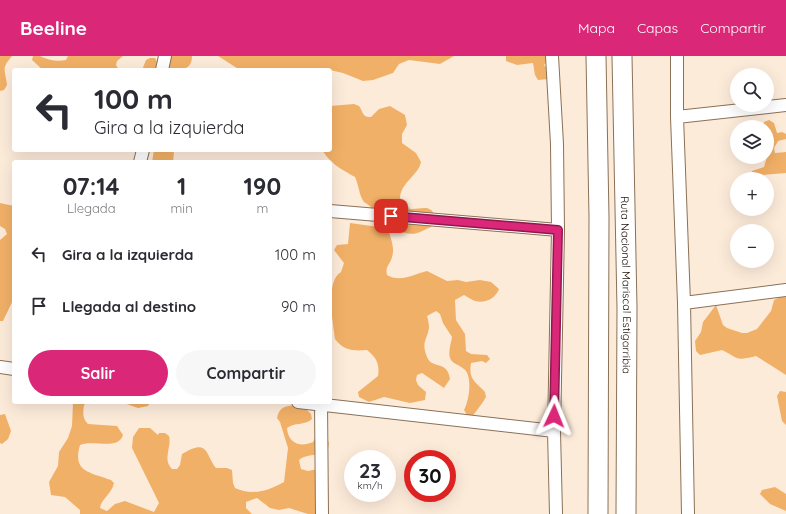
<!DOCTYPE html>
<html lang="es">
<meta charset="utf-8">
<style>
:root{--surface:#fff;--page:#f7f7f7;--text:#2b2b33;--muted:#7c7c81;--accent:#db2777}
body{margin:0;font-family:Quicksand,sans-serif;background:var(--page);color:var(--text);height:100vh;display:flex;flex-direction:column;font-size:15px;white-space:nowrap}
*{box-sizing:border-box;margin:0}
p{font-size:13px;color:var(--muted)}
.icon{flex:none;width:22px;height:22px;fill:none;stroke:currentColor;stroke-width:2;stroke-linecap:round;stroke-linejoin:round}
.map{position:relative;flex:1;overflow:hidden}
.drawer{position:absolute;left:12px;top:104px;width:320px;height:244px;display:flex;flex-direction:column;background:var(--surface);border-radius:4px;box-shadow:0 4px 16px #0002}
.drawer>*{flex:none}
.hud{position:absolute;left:12px;top:12px;width:320px;height:84px;border-radius:4px;box-shadow:0 4px 16px #0002;background:#fff;color:var(--text);overflow:hidden}
.fabs{position:absolute;left:730px;top:12px;display:grid;gap:8px}
.fabs a{display:grid;place-items:center;width:44px;height:44px;border-radius:50%;background:var(--surface);box-shadow:0 4px 16px #0002;font-size:20px}
.speed{position:absolute;left:344px;top:394px;display:flex;gap:8px;font-size:20px;font-weight:700;text-align:center}
.speed>*{display:grid;place-content:center;width:52px;height:52px;border-radius:50%;background:var(--surface);box-shadow:0 4px 16px #0002;line-height:1}
.speed small{font-size:10px;font-weight:400}
.speed .limit{border:6px solid #d22;background:#fff;color:#111}
.pin{position:absolute;display:grid;place-items:center;width:34px;height:34px;color:#fff;margin:-17px;border-radius:8px;box-shadow:0 2px 6px #0006}
.me{position:absolute;width:44px;margin:-22px;rotate:2deg;stroke-linejoin:round;filter:drop-shadow(0 0 3px #0008)}
.turn{display:flex;align-items:center;gap:14px;height:84px;padding:0 16px;font-size:18px}
.turn .icon{width:52px;height:52px;stroke-width:2.5}
.turn b{display:block;font-size:28px;line-height:34px}
.eta{display:flex;justify-content:space-evenly;align-items:center;height:68px;text-align:center}
.eta b{font-size:24px;font-weight:700;line-height:28px}
.primary-button{display:flex;gap:8px;margin-top:auto;padding:8px 16px}
.primary-button a{flex:1;height:46px;border-radius:24px;background:var(--accent);color:#fff;font-size:16px;font-weight:700;line-height:46px;text-align:center}
.primary-button a+a{background:var(--page);color:var(--text)}
ul{padding:0;list-style:none}
li{display:flex;align-items:center;gap:12px;height:52px;padding:0 16px}
li div{flex:1}
li b{display:block;font-size:15px}
li em{font-style:normal}
header{display:flex;align-items:center;gap:24px;box-sizing:border-box;height:56px;padding:0 20px;background:var(--accent);color:#fff}
header strong{font-size:19px}
nav{display:flex;gap:22px;margin-inline-start:auto;font-size:14px}
.map>svg:first-child{display:block}
.forest{fill:#f1b067}
.lines{fill:none;stroke-linecap:round;stroke-linejoin:round}
.minor-casing{stroke:#8a7157;stroke-width:14}
.trunk-casing{stroke:#8a7157;stroke-width:21}
.minor{stroke:#fff;stroke-width:12}
.trunk{stroke:#fff;stroke-width:19}
.route-casing{stroke:#8e194d;stroke-width:10}
.route{stroke:#db2777;stroke-width:7}
.labels{text-anchor:middle;stroke-width:3;stroke-linejoin:round;paint-order:stroke}
.street-label{font-size:11px;fill:#1d1309;stroke:#fcfcfc}
</style>
<header>
<strong>Beeline</strong>
<nav><a>Mapa</a><a>Capas</a><a>Compartir</a></nav>
</header>
<div class="map">
<svg width="786" height="458" viewBox="0 0 786 458">
<rect width="100%" height="100%" fill="#fdebda"/>
<path class="forest" d="M0,0H12C1,13 5,13 7,29L4,34L0,35Z
M40,0C48,4 57,6 66,4L68,0H123L117,5L116,9L119,14H43L32,4L33,0Z
M169,0H192C192,14 182,14 169,14Z
M218,0H454L440,8L409,4L399,8L393,17L373,24L363,25L343,17L330,14H240Z
M506,0H556L547,5L544,9L548,14L549,23L538,24L535,19L533,7L517,9L506,5Z
M150,2H155L157,6L156,14H142L146,4Z
M354,48L359,50C363,55 362,62 371,61L379,53L390,50L405,59L407,69L402,78V87L416,97L421,106C418,120 401,126 400,142L410,153C420,154 431,147 435,161L431,171C427,172 422,176 417,177C397,183 380,155 364,146C359,139 359,130 355,121C340,112 333,110 322,94H330V50Z
M769,64L774,67L777,77L782,76L786,78V83L778,85L774,92L775,97L786,96V117L751,120L752,115L764,111L767,101V71H763L764,66Z
M154,94H172L174,97L173,106H152Z
M0,147L14,150V242L3,265H0V184L7,178L5,173L0,170Z
M350,167L379,171L389,176C391,183 395,193 392,201C390,209 385,210 387,219C400,227 414,218 427,215L447,225L458,224L466,226L480,224L491,226L499,233C496,242 485,248 475,245C472,244 468,241 464,239L455,244L456,264L465,278L466,295L471,298L487,299L490,303L486,307L482,305L471,307C468,324 476,326 485,336L486,341L483,346L472,361L467,359L464,354C469,345 473,320 464,313C460,309 452,308 450,302C448,296 451,287 452,281L443,267L440,258L436,255L427,260C428,263 429,268 429,272C427,284 421,286 427,301C432,314 447,303 450,323L444,332L422,317L417,319L416,324L418,329L426,336L425,344L410,347L384,341L369,346L359,341L358,336L378,320C380,308 376,301 367,294C354,295 344,295 335,283C333,267 325,225 341,216L344,207L334,194L337,189L348,188Z
M786,238V319L756,300C735,305 740,303 722,294L700,299L696,295L695,285L701,276L703,266L716,249L723,269L727,272L742,277H747L757,273L771,255L774,244Z
M780,335L786,336V369L782,365L777,340Z
M73,346H88L84,349C83,357 82,362 88,368L117,370L123,379C118,395 92,383 80,389C72,416 90,416 111,424L114,427C112,438 101,443 100,452L107,455L115,448L125,445L154,456L159,447L132,392L133,381L139,372H150L158,379L159,377H165L169,380C172,391 162,403 172,413H177L180,409L182,398C208,382 205,397 216,412H227L232,414L233,427L235,432C252,440 268,435 284,426L288,392L280,366L277,362C279,348 292,349 303,350L311,358L312,363C304,370 295,366 287,372C288,387 300,392 313,386L316,380L324,377L329,387L328,393C320,401 307,397 299,404L301,413L308,415L322,412L328,458H308L289,452L279,454L270,452L257,442L246,446V452L252,458H80V454L65,441L51,439L49,426L58,410L59,396L68,382L72,370Z
M121,346H150L148,350L138,352Z
M5,358L11,375L8,383L2,388L0,387V359Z
M775,431L786,438V455L770,448L760,438L762,434Z"/>
<g class="lines">
<defs>
<path id="minor" d="M552,0L557,88L558,174L554,375L556,458
M677,0V61L684,247L688,458
M162,14L165,0
M677,61L786,49
M140,106L143,94
M330,155L558,174
M684,247L786,234
M0,311L14,313
M298,346L554,375
M321,346L322,458"/>
<g id="trunk">
<path d="M596,0L599,161L598,458"/>
<path id="s1" d="M622,0L627,252L626,458"/>
</g>
</defs>
<use href="#minor" class="minor-casing"/>
<use href="#trunk" class="trunk-casing"/>
<use href="#minor" class="minor"/>
<use href="#trunk" class="trunk"/>
</g>
<g class="lines">
<defs>
<path id="route" d="M391,160L558,174L554,360"/>
</defs>
<use href="#route" class="route-casing"/>
<use href="#route" class="route"/>
</g>
<g class="labels">
<g class="street-label">
<text dy="4" stroke="none"><textPath href="#s1" startOffset="229">Ruta Nacional Mariscal Estigarribia</textPath></text>
</g>
</g>
</svg>
<div class="fabs">
<a><svg class="icon" aria-label="search" viewBox="0 0 24 24"><circle cx="10" cy="10" r="6"/><path d="M15 15l6 6"/></svg></a>
<a><svg class="icon" aria-label="layers" viewBox="0 0 24 24"><path d="M12 4l9 5-9 5-9-5zM3 14l9 5 9-5"/></svg></a>
<a>+</a>
<a>−</a>
</div>
<div class="speed"><div>23<small>km/h</small></div><div class="limit">30</div></div>
<div class="pin" style="left:391px;top:160px;background:#d93025"><svg class="icon" aria-label="arrive" viewBox="0 0 24 24"><path d="M6 21V4h12l-3 4 3 4H6"/></svg></div>
<svg class="me" style="left:554px;top:360px" viewBox="-20 -20 40 40"><path d="M0-17L14 15 0 8-14 15z" fill="#db2777" stroke="#fff" stroke-width="4"/></svg>
<div class="hud">
<div class="turn"><svg class="icon" aria-label="left" viewBox="0 0 24 24"><path d="M17 20v-9H6M10 6l-5 5 5 5"/></svg><div><b>100 m</b>Gira a la izquierda</div></div>
</div>
<section class="drawer">
<div class="eta">
<div><b>07:14</b><p>Llegada</p></div>
<div><b>1</b><p>min</p></div>
<div><b>190</b><p>m</p></div>
</div>
<ul>
<li><svg class="icon" aria-label="left" viewBox="0 0 24 24"><path d="M17 20v-9H6M10 6l-5 5 5 5"/></svg><div><b>Gira a la izquierda</b></div><em>100 m</em></li>
<li><svg class="icon" aria-label="arrive" viewBox="0 0 24 24"><path d="M6 21V4h12l-3 4 3 4H6"/></svg><div><b>Llegada al destino</b></div><em>90 m</em></li>
</ul>
<div class="primary-button"><a>Salir</a><a>Compartir</a></div>
</section>
</div>
